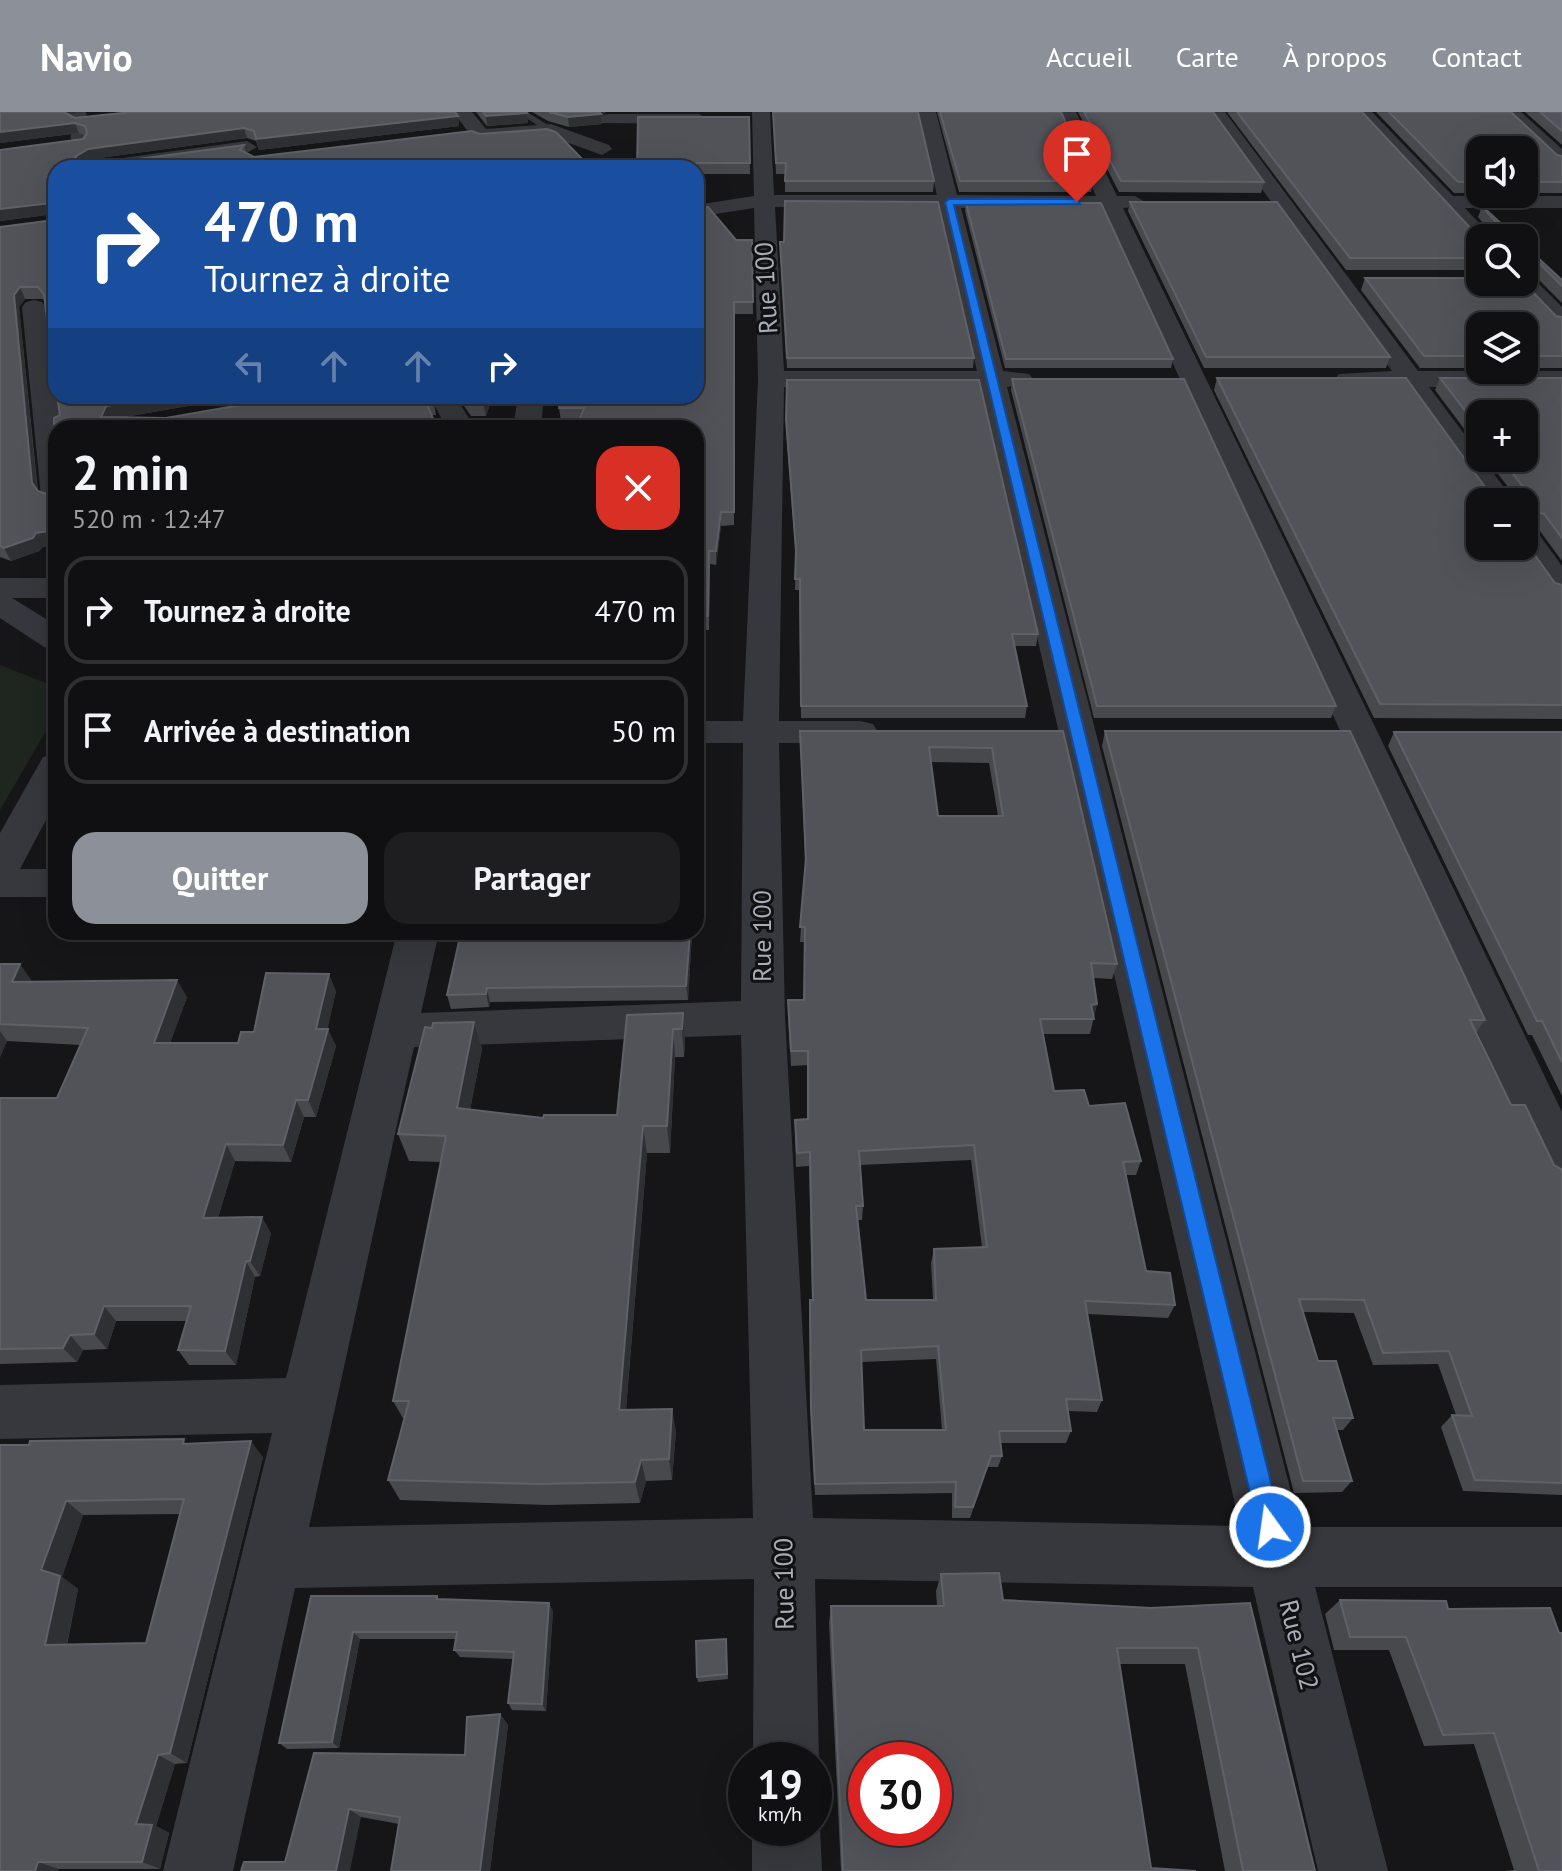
<!DOCTYPE html>
<html lang="fr">
<meta charset="utf-8">
<style>
:root{--surface:#101012;--page:#1e1e20;--text:#f1f3f6;--muted:#9c9d9f;--line:#303032;--accent:#8c9099}
body{margin:0;font-family:"PT Sans",sans-serif;background:var(--page);color:var(--text);height:100vh;display:flex;flex-direction:column;font-size:30px;white-space:nowrap}
*{box-sizing:border-box;margin:0}
p{font-size:26px;color:var(--muted)}
.icon{flex:none;width:44px;height:44px;fill:none;stroke:currentColor;stroke-width:2;stroke-linecap:round;stroke-linejoin:round}
.map{position:relative;flex:1;overflow:hidden}
.sheet{position:absolute;left:48px;top:308px;width:656px;height:520px;display:flex;flex-direction:column;background:var(--surface);border-radius:24px;box-shadow:0 8px 32px #0002,0 0 0 2px var(--line)}
.sheet>*{flex:none}
.banner{position:absolute;left:48px;top:48px;width:656px;height:244px;border-radius:24px;box-shadow:0 8px 32px #0002,0 0 0 2px var(--line);background:#1a4fa0;color:#fff;overflow:hidden}
.fabs{position:absolute;left:1466px;top:24px;display:grid;gap:16px}
.fabs a{display:grid;place-items:center;width:72px;height:72px;border-radius:16px;background:var(--surface);box-shadow:0 8px 32px #0002,0 0 0 2px var(--line);font-size:40px}
.speed{position:absolute;left:728px;top:1630px;display:flex;gap:16px;font-size:40px;font-weight:700;text-align:center}
.speed>*{display:grid;place-content:center;width:104px;height:104px;border-radius:50%;background:var(--surface);box-shadow:0 8px 32px #0002,0 0 0 2px var(--line);line-height:1}
.speed small{font-size:20px;font-weight:400}
.speed .limit{border:12px solid #d22;background:#fff;color:#111}
.pin{position:absolute;display:grid;place-items:center;width:68px;height:68px;color:#fff;margin:-82px -34px;border-radius:50% 50% 50% 0;rotate:-45deg;box-shadow:0 0 8px #0007}
.pin .icon{rotate:45deg}
.me{position:absolute;width:88px;margin:-44px;rotate:346deg;stroke-linejoin:round;filter:drop-shadow(0 0 6px #0008)}
.turn{display:flex;align-items:center;gap:28px;height:168px;padding:0 24px;font-size:36px}
.turn .icon{width:104px;height:104px;stroke-width:2.5}
.turn b{display:block;font-size:56px;line-height:68px}
.lanes{display:flex;align-items:center;height:76px;padding:0 24px;background:#0003;justify-content:center;gap:40px;direction:ltr}
.lanes .off{opacity:.35}
.round{display:grid;place-items:center;flex:none;width:84px;height:84px;border-radius:24px;background:var(--page)}
.headline{display:flex;align-items:center;justify-content:space-between;height:136px;padding:0 24px}
h1{font-size:48px;font-weight:700;line-height:60px}
.cta{display:flex;gap:16px;margin-top:auto;padding:16px 24px}
.cta a{flex:1;height:92px;border-radius:24px;background:var(--accent);color:#fff;font-size:32px;font-weight:700;line-height:92px;text-align:center}
.cta a+a{background:var(--page);color:var(--text)}
ul{padding:0;list-style:none}
li{display:flex;align-items:center;gap:24px;height:108px;margin:0 16px 12px;padding:0 8px;border:4px solid var(--line);border-radius:24px}
li div{flex:1}
li b{display:block;font-size:30px}
li em{font-style:normal}
header{display:flex;align-items:center;gap:48px;box-sizing:border-box;height:112px;padding:0 40px;background:var(--accent);color:#fff}
header strong{font-size:38px}
nav{display:flex;gap:44px;margin-inline-start:auto;font-size:28px}
.map>svg:first-child{display:block}
.green{fill:#1e261f}
.lines{fill:none;stroke-linecap:round;stroke-linejoin:round}
.lane{fill:#37383d;fill-rule:evenodd}
.street{fill:#37383d;fill-rule:evenodd}
.wall{fill:#47494d;fill-rule:evenodd}
.shaded-wall{fill:#2f3033}
.building{fill:#525359;stroke:#5f6168;stroke-width:2;fill-rule:evenodd}
.route{fill:#1a73e8;stroke:#114b97;stroke-width:2}
.labels{text-anchor:middle;stroke-width:6;stroke-linejoin:round;paint-order:stroke}
.street-label{font-size:26px;fill:#a8adb8;stroke:#111113}
</style>
<header>
<strong>Navio</strong>
<nav><a>Accueil</a><a>Carte</a><a>À propos</a><a>Contact</a></nav>
</header>
<div class="map">
<svg width="1562" height="1759" viewBox="0 0 1562 1759">
<rect width="100%" height="100%" fill="#161618"/>
<path class="green" d="M0,553L56,575V602L0,698Z"/>
<g class="lines">
<path class="lane" d="M517,0H527L556,18L548,20Z"/>
<path class="street" d="M68,0H86L93,50L247,29L257,35L247,41L135,56H74Z
M453,0H472L486,17L551,12L609,33L612,37L602,43L549,24L481,29L474,27Z
M752,0H770L774,83H937L918,0H936L957,83L1096,84L1058,0H1076L1117,84H1135L1145,90L1142,94L1123,96L1562,1000V1072L1545,1066L1537,1051L1102,96H961L1003,259L1029,262L1033,267L1029,272L1007,275L1300,1415H1562V1475H1315L1388,1759H1318L1253,1475L815,1467L819,1648L814,1661V1648H753L754,1467L295,1476L233,1759H163L272,1321L0,1327V1273L286,1266L397,820H439L421,901L741,889L743,631H696V609H743L758,267L754,96L696,105V93L754,84ZM775,95L940,96L977,259H784ZM784,275H980L1240,1414L813,1406L785,905L779,631H860L873,628L878,620L873,612L860,609H779ZM741,923L753,1406L309,1415L414,935Z
M1207,0H1225L1418,259H1562V275H1429L1515,390H1485L1403,275L1339,272L1335,267L1339,262L1392,259Z
M1353,0H1372L1453,84H1562V96H1465L1493,126H1480V132L1474,131Z
M1501,0H1521L1562,37V53L1555,51Z
M608,2H699L708,7L699,12L602,11L599,7L602,3Z
M1524,163L1532,165L1562,195V216L1553,214L1516,175L1512,170H1524Z
M34,188L42,190L46,195L62,316H56V393L46,390L41,384L22,195L26,190Z
M230,284H256L266,316H238Z
M429,284H455L475,316H447Z
M518,284H544L541,316H513Z
M1524,414L1535,417L1562,454V486L1551,483L1516,434H1524Z
M0,466H56V486H12L56,513V538L44,535L0,506Z
M56,641V689L20,757H56V785H0V721L43,645Z
M814,1701L820,1716L822,1759H752V1716H814Z"/>
</g>
<path class="wall" d="M0,0H79H77L72,4L75,6L131,0H455L458,4L459,14L259,38L256,29L247,26L92,47L90,48H131L244,33L246,41L254,45L472,19L480,22L547,17L556,20L591,56H56V275L45,190L43,187H25L19,195L38,379L49,383L53,380L54,306L60,303L57,284H430L434,291L436,303H432L437,316H56V432L43,435L39,439L11,449L0,445V115L54,108V102L0,109V38L83,27L85,23L79,21L0,31ZM246,284L255,286L252,291L166,306H119Z
M476,0H526L528,11L487,14Z
M532,0H606L601,3L602,12L569,15L548,9Z
M773,0L934,69L933,80H785V62H776Z
M937,0H1061L1093,69L1091,80H959Z
M1078,0H1213L1264,70L1261,81L1119,80Z
M1227,0H1362L1476,122L1485,123L1488,117L1478,105L1482,94L1517,126H1480V158H1346Z
M1376,0H1511L1557,43L1562,44V81H1524V38H1480V81H1454Z
M1525,0H1562V33Z
M749,5L750,62H696V56H637Z
M1130,90L1390,245L1386,256H1204L1128,99Z
M966,91L1173,247L1171,256H1005L965,99Z
M736,128H752L753,202H734V413L721,414L716,453L710,452L709,518H705L699,606L696,608V316L579,313V309H561L559,296Z
M1524,133L1562,168V191L1534,163L1525,160L1524,161Z
M780,139L974,246L973,256H787Z
M1365,166L1562,205V256H1524V214H1480V256H1420L1361,178Z
M1217,266L1488,379H1511L1486,346H1524L1480,302V338L1435,278L1440,266H1562V449L1537,415L1528,413L1527,418L1524,425V390H1480L1555,471L1562,473V607L1374,606L1214,278Z
M1012,267L1336,594L1331,606H1094L1011,278Z
M787,268L1038,522L1036,534H1015L1027,594L1025,606H801L799,478H795L796,446L786,318Z
M457,284H493L486,304H471Z
M800,619H1063L1117,852L1112,867L1094,866L1097,892L1090,922H1043L1054,979L1089,994L1141,1049L1136,1063H1126L1146,1159L1175,1193L1168,1206L1088,1202L1102,1288L1097,1300L1068,1299L1071,1319L1066,1331H1000L1002,1344L998,1355H987L970,1406H952V1381L815,1383L811,1309L809,1201L810,1188H812L809,1054L796,1055L795,1022V1008L807,1007L808,953L791,954L788,903V888H804V830H800L805,753ZM931,650L989,651L998,704H938ZM971,1048L982,1135L934,1137L931,1151L933,1188H866L858,1108H862L863,1094L860,1053ZM936,1247L942,1318H864L861,1250Z
M1105,619L1485,908L1476,921L1511,993L1554,1053L1562,1059V1383L1463,1379L1441,1315L1452,1303H1456L1438,1252L1373,1253L1354,1201L1303,1200L1318,1249L1353,1306L1343,1318H1336L1352,1369L1342,1380L1294,1381L1102,634Z
M1394,620H1562V984L1532,923H1528L1388,634Z
M551,820H692L688,888L490,890L489,895L451,897L447,883L551,825Z
M0,852L32,870L187,885L170,931H238L254,920L336,879L327,917L336,934L316,1005H304L291,1050L235,1049L218,1106L271,1121L260,1164L255,1165L236,1253H189L178,1238L187,1209H116L107,1237L83,1238L77,1250L0,1252V986H57L81,933L7,929L0,945Z
M683,901L685,928L684,945H675L670,1041H647L626,1298L676,1319L672,1368L646,1369L640,1391L548,1393L400,1388L388,1368L404,1308L393,1289L441,1050L409,1049L398,1022L432,916L474,910L482,937L470,998L543,1006L617,1003Z
M188,1332L263,1345L187,1651L175,1652L156,1714L169,1721L160,1757H59L0,1759V1333ZM180,1402L146,1531L67,1533L78,1477L62,1465L83,1403Z
M941,1462L1003,1488L1151,1496L1250,1491L1315,1759H1225L1185,1552H1119L1151,1756L1196,1759H841L829,1511L831,1494H937L936,1479Z
M311,1484L440,1488L553,1499L546,1599L512,1598L508,1591L513,1547L460,1545L454,1538L456,1527H360L339,1636L287,1637L279,1631Z
M1340,1488L1448,1497L1559,1521L1562,1759H1504L1514,1758L1474,1632L1424,1634L1389,1538H1334L1325,1502Z
M726,1527L728,1567L698,1570L697,1565Z
M500,1602L508,1613L490,1759H391L399,1712L361,1705L285,1750L314,1641L465,1643Z"/>
<path class="shaded-wall" d="M63,0H79H77L66,9Z
M596,0H606L601,3L602,12L569,15L568,5Z
M527,1L528,11L487,14L486,4Z
M458,4L459,14L259,38L256,27Z
M75,11L79,21L0,31V20Z
M244,16L247,26L92,47L79,56L75,45L88,37Z
M51,91L56,102L0,109V97Z
M20,175L25,187L19,195L38,384L32,371L14,183Z
M168,284H246L111,307L101,305L106,294Z
M486,284H493L486,304L483,291Z
M721,400V414L716,453V439Z
M56,418V432L43,435L39,439L11,449L4,436L36,421Z
M705,504V518L699,606L696,608V593Z
M702,649L703,663L696,764V736Z
M690,820H692L688,888L686,874Z
M20,852L32,869L23,887L12,870Z
M329,862L336,879L324,934L328,917L336,934L316,1005L308,988L316,917Z
M177,868L187,885L164,948L154,931Z
M487,876L490,890L489,895L486,882Z
M1097,892L1093,906L1091,893Z
M683,901L685,928L684,945L682,917Z
M474,910L482,937L465,1023L457,996Z
M673,917L675,945L670,1041L667,1014Z
M0,919L7,929L0,945Z
M296,988L304,1005L291,1050L283,1033Z
M643,1014L647,1041L624,1320L619,1298Z
M226,1032L235,1049L213,1122L203,1106Z
M262,1105L271,1121L260,1164L250,1149Z
M246,1149L255,1165L236,1253L225,1239Z
M104,1194L116,1209L107,1237L94,1222Z
M70,1223L83,1238L77,1250L63,1236Z
M672,1297L676,1319L672,1368L669,1347Z
M251,1329L263,1345L187,1651L170,1641Z
M641,1348L646,1369L640,1391L635,1370Z
M66,1389L83,1403L62,1465L78,1477L64,1545L45,1533L41,1458Z
M549,1491L553,1499L546,1599L542,1592Z
M353,1520L360,1527L339,1636L332,1630Z
M500,1602L508,1613L490,1759H480Z
M158,1643L175,1652L156,1714L169,1721L160,1757L142,1750L136,1712Z
M349,1697L361,1705L350,1759H336Z
M38,1750L59,1757L58,1759H35Z"/>
<path class="building" d="M0,0H64L75,6L131,0H455L458,4L256,27L254,19L244,16L88,37L75,45L78,48H131L244,33L240,38L254,45L472,19L480,22L547,17L556,20L591,56H56V275L44,183L38,175H20L14,183L32,371L38,379L49,383L53,380L54,306L60,303L57,284H168L106,294L101,305L166,306L252,291L256,284H430L434,291L426,290L437,316H56V418L36,421L33,426L4,436L0,434V115L54,108L55,94L51,91L0,97V38L83,27L87,21L85,14L75,11L0,20Z
M483,0H526L527,1L486,4Z
M549,0H599L601,2L568,5Z
M773,0H918L934,69H785L786,51H776Z
M940,0H1061L1093,69H960Z
M1084,0H1213L1264,70L1121,69Z
M1237,0H1362L1476,122L1486,123L1487,118L1500,115L1482,94L1517,126H1480V146H1350Z
M1389,0H1511L1557,43L1562,44V70H1524V38H1480V70H1458Z
M1540,0H1562V19Z
M638,5H749L750,51H672L675,56H637Z
M785,89L938,90L974,246H787L780,130H784Z
M1130,90H1277L1390,245H1206Z
M966,91H1101L1173,247H1006Z
M708,95L736,128H752L753,190H734V400H721L716,439H709L708,504H705L699,592L696,593V316H578L581,309H579L584,296H559L562,284H696V96Z
M1524,133L1562,168V174L1539,151L1529,148L1526,155H1524Z
M1365,166H1480V170H1523L1556,204L1562,205V244H1524V214H1480V244H1424Z
M1217,266H1406L1488,379L1521,380L1523,375L1501,346H1524V302H1480V318L1440,266H1562V426L1544,402L1528,398L1527,418H1524V390H1480V434H1524V428L1555,471L1562,473V593L1380,592Z
M1012,267H1184L1336,594H1097Z
M787,268H979L1038,522H1012L1027,594H801L800,467H795L796,439L786,307Z
M464,284H486L483,291H469Z
M800,619H1063L1117,852L1091,851L1097,892L1091,893L1094,907H1040L1054,979L1084,978L1089,994L1125,991L1141,1049L1123,1050L1146,1159L1170,1161L1175,1193L1085,1189L1102,1288L1066,1287L1071,1319H999L1002,1344H991L973,1395H955L956,1370L815,1372L811,1297L810,1188H813L810,1040L797,1041L795,1008L808,1007V939H791L788,888H804L805,815H800L806,746ZM929,635L992,636L1003,704H938ZM974,1033L987,1135L934,1137L936,1188H866L856,1094H863L859,1039ZM938,1234L946,1318H864L861,1238Z
M1105,619H1350L1485,908H1470L1511,993H1525L1554,1053L1561,1057L1562,1059V1371L1475,1368L1452,1303L1472,1304L1449,1239L1383,1241L1364,1188L1299,1187L1318,1249H1336L1353,1306H1333L1352,1369H1303Z
M1394,620H1562V950L1542,909H1537Z
M696,649H702L696,736Z
M551,820H690L686,874L487,876L486,882L447,883L460,825H551Z
M0,852H20L12,870L177,868L154,931H238L241,920H254L266,861L329,862L316,917H328L308,988H296L283,1033L226,1032L203,1106L262,1105L250,1149H246L225,1239L178,1238L191,1194H104L94,1222L70,1223L63,1236L0,1237V986H57L88,916L0,912Z
M683,901L682,917H673L667,1014H643L619,1298L672,1297L669,1347L641,1348L635,1370L540,1372L388,1368L409,1289H393L446,1024L398,1022L425,915L432,916L433,911L474,910L457,996L543,1006L544,1003H617L627,903Z
M184,1327L183,1332L251,1329L170,1641L158,1643L136,1712L152,1713L142,1750H38L35,1759H0V1333H29L30,1329ZM184,1387L146,1531L45,1533L60,1464L41,1458L66,1389Z
M999,1461L1003,1488L1151,1496L1250,1491L1315,1759H1243L1198,1536H1117L1151,1756L1196,1759H843L831,1494H944L941,1462ZM866,1648H934V1716H866Z
M311,1484H437V1487L549,1491L542,1592L508,1591L514,1540L454,1538L457,1520H353L332,1630L279,1631Z
M1340,1488L1446,1489L1448,1497L1550,1496L1559,1521H1562V1759H1539L1494,1621L1443,1623L1406,1525H1350Z
M726,1527L727,1562L697,1565L696,1529Z
M500,1602L480,1759H391L400,1705L349,1697L336,1759H241L244,1750H285L314,1641L465,1643L467,1605Z"/>
<path class="route" d="M1077,87L1080,92L954,93L1282,1415L1279,1424L1270,1427L1261,1424L1258,1415L945,90L949,87Z"/>
<g class="labels">
<g class="street-label">
<text transform="translate(766 176) rotate(-93)" y="9">Rue 100</text>
<text transform="translate(762 824) rotate(-90)" y="9">Rue 100</text>
<text transform="translate(784 1472) rotate(-91)" y="9">Rue 100</text>
<text transform="translate(1299 1533) rotate(76)" y="9">Rue 102</text>
</g>
</g>
</svg>
<div class="fabs">
<a><svg class="icon" aria-label="sound" viewBox="0 0 24 24"><path d="M4 9h4l5-4v14l-5-4H4zM17 9q2 3 0 6"/></svg></a>
<a><svg class="icon" aria-label="search" viewBox="0 0 24 24"><circle cx="10" cy="10" r="6"/><path d="M15 15l6 6"/></svg></a>
<a><svg class="icon" aria-label="layers" viewBox="0 0 24 24"><path d="M12 4l9 5-9 5-9-5zM3 14l9 5 9-5"/></svg></a>
<a>+</a>
<a>−</a>
</div>
<div class="speed"><div>19<small>km/h</small></div><div class="limit">30</div></div>
<div class="pin" style="left:1077px;top:90px;background:#d93025"><svg class="icon" aria-label="arrive" viewBox="0 0 24 24"><path d="M6 21V4h12l-3 4 3 4H6"/></svg></div>
<svg class="me" style="left:1270px;top:1415px" viewBox="-20 -20 40 40"><circle r="17" fill="#1a73e8" stroke="#fff" stroke-width="3"/><path d="M0-11L8 9 0 5-8 9z" fill="#fff"/></svg>
<div class="banner">
<div class="turn"><svg class="icon" aria-label="right" viewBox="0 0 24 24"><path d="M7 20v-9h11M14 6l5 5-5 5"/></svg><div><b>470 m</b>Tournez à droite</div></div>
<div class="lanes"><svg class="icon off" aria-label="left" viewBox="0 0 24 24"><path d="M17 20v-9H6M10 6l-5 5 5 5"/></svg><svg class="icon off" aria-label="ahead" viewBox="0 0 24 24"><path d="M12 20V5M6 11l6-6 6 6"/></svg><svg class="icon off" aria-label="ahead" viewBox="0 0 24 24"><path d="M12 20V5M6 11l6-6 6 6"/></svg><svg class="icon" aria-label="right" viewBox="0 0 24 24"><path d="M7 20v-9h11M14 6l5 5-5 5"/></svg></div>
</div>
<section class="sheet">
<div class="headline"><div><h1>2 min</h1><p>520 m · 12:47</p></div><a class="round" style="background:#d93025;color:#fff"><svg class="icon" aria-label="close" viewBox="0 0 24 24"><path d="M6 6l12 12M18 6L6 18"/></svg></a></div>
<ul>
<li><svg class="icon" aria-label="right" viewBox="0 0 24 24"><path d="M7 20v-9h11M14 6l5 5-5 5"/></svg><div><b>Tournez à droite</b></div><em>470 m</em></li>
<li><svg class="icon" aria-label="arrive" viewBox="0 0 24 24"><path d="M6 21V4h12l-3 4 3 4H6"/></svg><div><b>Arrivée à destination</b></div><em>50 m</em></li>
</ul>
<div class="cta"><a>Quitter</a><a>Partager</a></div>
</section>
</div>
